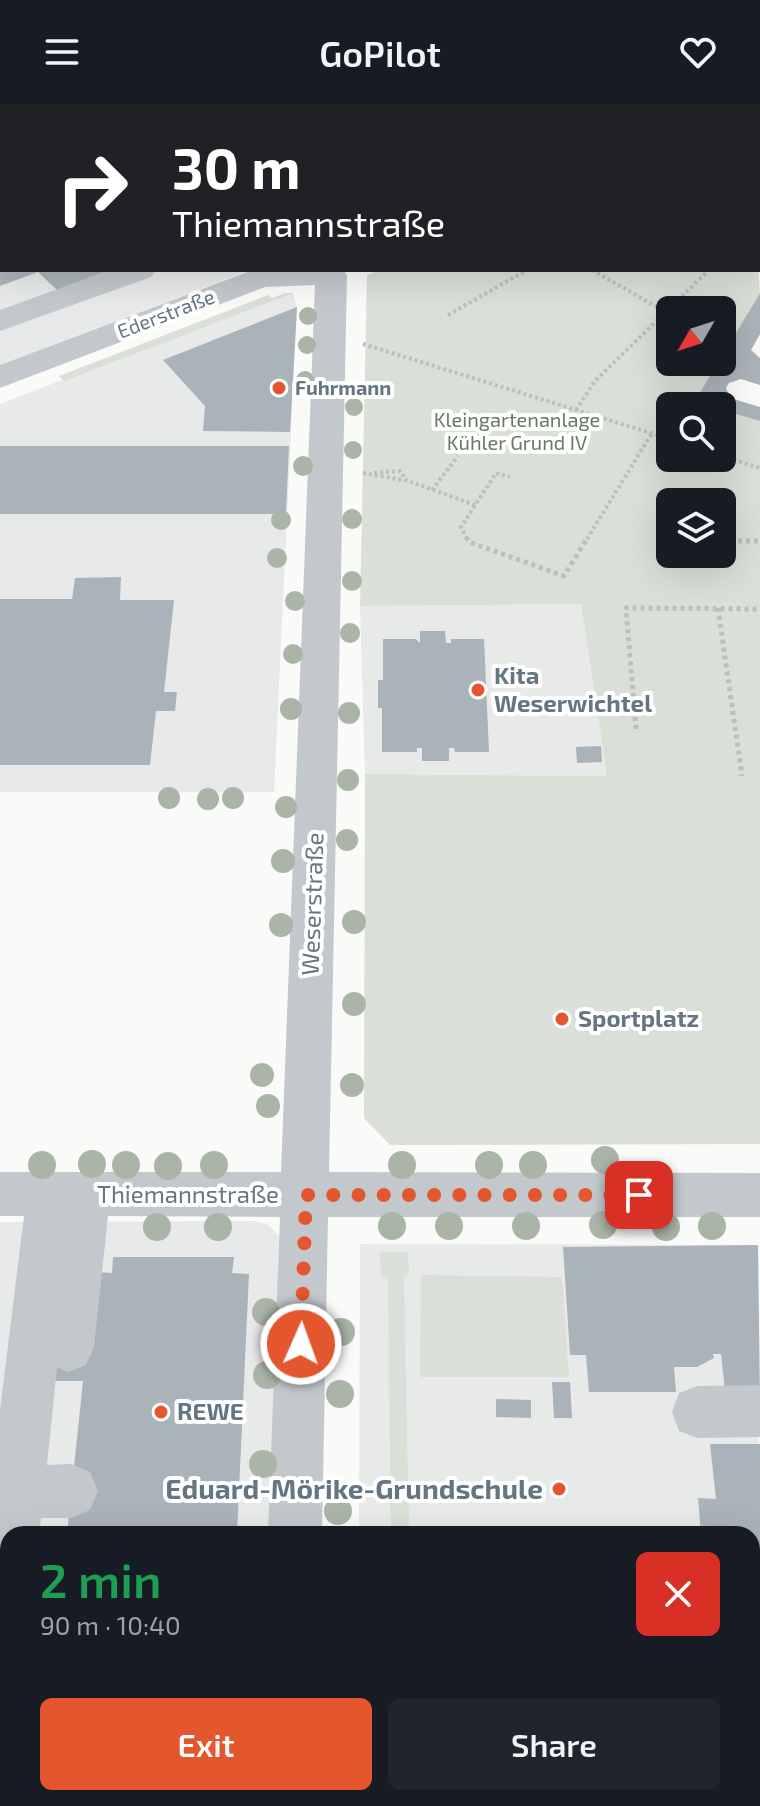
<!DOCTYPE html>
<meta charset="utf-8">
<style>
:root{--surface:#171b24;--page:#20242c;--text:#f1f3f6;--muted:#9ea1a6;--accent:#e4572e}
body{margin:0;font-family:"Exo 2",sans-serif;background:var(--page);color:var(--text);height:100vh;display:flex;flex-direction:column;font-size:30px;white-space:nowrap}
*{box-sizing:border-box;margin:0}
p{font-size:26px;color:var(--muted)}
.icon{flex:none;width:44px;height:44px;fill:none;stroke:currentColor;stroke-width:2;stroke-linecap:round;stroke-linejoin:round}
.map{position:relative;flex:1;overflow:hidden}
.drawer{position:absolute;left:0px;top:1422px;width:760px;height:280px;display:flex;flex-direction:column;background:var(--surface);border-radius:24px 24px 0 0;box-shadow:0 8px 32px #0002}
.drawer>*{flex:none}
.hud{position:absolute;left:0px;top:0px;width:760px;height:168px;box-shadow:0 8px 32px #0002;background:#202124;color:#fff;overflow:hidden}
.needle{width:52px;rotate:231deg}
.tools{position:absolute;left:656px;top:192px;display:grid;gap:16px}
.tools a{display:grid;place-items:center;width:80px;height:80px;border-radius:12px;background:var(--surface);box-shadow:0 8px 32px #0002;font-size:40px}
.pin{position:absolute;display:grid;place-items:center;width:68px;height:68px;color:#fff;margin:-34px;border-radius:16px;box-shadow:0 4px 12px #0006}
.me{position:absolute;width:88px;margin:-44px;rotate:2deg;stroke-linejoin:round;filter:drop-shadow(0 0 6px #0008)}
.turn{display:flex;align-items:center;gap:28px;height:168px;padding:0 40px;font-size:36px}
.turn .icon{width:104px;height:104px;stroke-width:2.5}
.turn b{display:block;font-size:56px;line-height:68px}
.round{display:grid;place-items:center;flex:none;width:84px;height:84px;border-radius:12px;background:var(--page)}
.head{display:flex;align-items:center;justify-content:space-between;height:136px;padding:0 40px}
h1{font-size:48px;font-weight:600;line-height:60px;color:#1e9e55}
.primary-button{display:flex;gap:16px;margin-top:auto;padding:16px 40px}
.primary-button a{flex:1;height:92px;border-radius:12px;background:var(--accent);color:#fff;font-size:32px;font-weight:600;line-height:92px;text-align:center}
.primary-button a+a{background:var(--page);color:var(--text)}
header{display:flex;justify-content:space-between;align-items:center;height:104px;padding:0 40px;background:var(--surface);font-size:36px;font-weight:600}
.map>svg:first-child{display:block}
.built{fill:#e8e9e9}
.green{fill:#dadfd7;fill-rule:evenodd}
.building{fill:#aab3b9}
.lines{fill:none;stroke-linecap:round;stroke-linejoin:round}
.path-far2{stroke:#bbbfc2;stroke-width:4;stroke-dasharray:3 3;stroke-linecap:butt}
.path-far1{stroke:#bbbfc2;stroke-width:5;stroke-dasharray:4 4;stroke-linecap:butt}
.path{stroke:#bbbfc2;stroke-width:6;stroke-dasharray:5 5;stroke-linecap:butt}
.minor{fill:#c3c8cc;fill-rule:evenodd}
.tree{fill:#aab4a7}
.route{stroke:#e4572e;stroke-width:14;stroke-dasharray:0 25.2}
.poi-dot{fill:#e4572e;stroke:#fff;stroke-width:3}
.labels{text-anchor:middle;stroke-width:8;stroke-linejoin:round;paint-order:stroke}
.far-street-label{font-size:20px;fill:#657683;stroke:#fff}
.far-poi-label{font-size:20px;font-weight:bold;fill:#657683;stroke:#fff;text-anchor:start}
.far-park-label{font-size:20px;fill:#687a64;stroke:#fff}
.poi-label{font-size:24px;font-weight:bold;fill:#657683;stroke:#fff;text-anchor:start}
.street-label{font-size:24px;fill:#657683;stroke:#fff}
.near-poi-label{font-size:28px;font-weight:bold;fill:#657683;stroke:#fff;text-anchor:end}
</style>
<header><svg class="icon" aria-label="menu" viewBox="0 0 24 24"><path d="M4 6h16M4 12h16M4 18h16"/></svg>GoPilot<svg class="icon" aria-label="heart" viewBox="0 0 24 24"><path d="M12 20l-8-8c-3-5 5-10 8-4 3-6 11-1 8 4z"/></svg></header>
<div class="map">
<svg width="760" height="1702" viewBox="0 0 760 1702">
<rect width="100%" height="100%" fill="#fafaf8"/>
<path class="built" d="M41,0H686L35,2Z
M0,13L2,166H250L0,261Z
M286,189H293L297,203L274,688H0V300Z
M581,500L607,672L365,670L360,502Z
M255,1117L269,1121L279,1132L271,1430H8V1694H261V1702H0V1118Z
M360,1140L758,1141L760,1702H356V1694H752V1430H359Z"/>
<path class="green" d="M758,159L760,189L722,252V206H670V258H718L695,297L710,302H670V354H722V306L760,317V1040L390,1041L364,1014L365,670L607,672L581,500L360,502L367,171L380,166H758ZM670,398H722V450H670Z
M286,189H293L64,277L59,272L268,191L272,194Z
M380,1148H408L409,1171L404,1172L409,1430H391L388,1173L381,1172Z
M421,1171L562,1173L569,1273H420Z"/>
<path class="building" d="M0,166H110L57,186L38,168L0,182Z
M760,189V230L751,246L760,254V281L741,275L729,279L726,284L730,294L760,303V317L722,306V302L695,297L718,258H722V252Z
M297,203L290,328L203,327L205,302L163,256Z
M0,342H289L286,410H0Z
M121,473L120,496H174L164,588H177L175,607H156L150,661H0V495H72L75,474Z
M420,527H445L446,539H451V535H484L489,648H455L454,644H449V657H422V644H417V648H382V604H378V576H383V535H416L420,539Z
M601,642L602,658L577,659L576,643Z
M758,1141L760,1295H726L721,1250H713L714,1254L697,1263H674L676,1288H589L586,1251H570L563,1143Z
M113,1153H234L232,1169L249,1170L237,1430H67L83,1277H47L94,1168L112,1169Z
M552,1278H570L572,1314H554Z
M496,1295L531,1296V1314L496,1313Z
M710,1340H760V1691H752V1430H701L698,1394L716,1395Z
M6,1645L8,1694H224V1702H0Z
M424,1694H587V1702H424Z"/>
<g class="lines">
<path class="path-far2" d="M592,166L664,207
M448,211L527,166
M363,240L670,335
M576,306L595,277L709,166
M722,352L760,364
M363,369L408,377L475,401
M374,369L400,367L407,377
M432,386L458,352
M467,435L461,423L496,369L510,373
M587,435L652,329"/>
<path class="path-far1" d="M466,433L469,438L564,472L588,433
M722,437H760
M718,504L742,672
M636,625L626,504L760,505"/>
<path class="path" d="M0,1590H5L2,1619H8"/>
<path class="minor" d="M57,0H91L56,2Z
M134,0H164L165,2H135Z
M496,0H529L495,2Z
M727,0H759L726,2Z
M2,14V32L0,33V15Z
M110,166H156L151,173L0,227V206Z
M343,166L347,171L329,1068L760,1069V1113H328L322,1430H268L280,1113L108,1112L94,1243L86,1261L68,1268L57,1263L47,1361L71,1360L90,1368L98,1387L90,1406L71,1414H41L39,1430H8V1558L0,1561V1306L24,1112H0V1068H281L315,181L265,183L0,284V261L250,167Z
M760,1281V1333L698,1334L679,1327L672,1308L679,1289L698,1282Z
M257,1694H317V1702H257Z"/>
</g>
<g class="tree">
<circle cx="308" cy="212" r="9"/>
<circle cx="307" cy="241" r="9"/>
<circle cx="305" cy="276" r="9"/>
<circle cx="354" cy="303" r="9"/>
<circle cx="353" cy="346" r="9"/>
<circle cx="303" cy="362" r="10"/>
<circle cx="352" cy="415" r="10"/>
<circle cx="281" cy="416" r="10"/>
<circle cx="277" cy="454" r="10"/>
<circle cx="352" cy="477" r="10"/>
<circle cx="295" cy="497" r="10"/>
<circle cx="350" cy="529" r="10"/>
<circle cx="293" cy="550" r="10"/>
<circle cx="291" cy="605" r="11"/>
<circle cx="349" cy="609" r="11"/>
<circle cx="348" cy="676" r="11"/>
<circle cx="169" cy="694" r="11"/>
<circle cx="233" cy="694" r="11"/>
<circle cx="208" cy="695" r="11"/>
<circle cx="286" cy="703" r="11"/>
<circle cx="347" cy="736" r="11"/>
<circle cx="283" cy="757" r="12"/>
<circle cx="354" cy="818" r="12"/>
<circle cx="281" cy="821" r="12"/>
<circle cx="354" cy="900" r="12"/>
<circle cx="262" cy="971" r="12"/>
<circle cx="352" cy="981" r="12"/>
<circle cx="268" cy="1002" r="12"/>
<circle cx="605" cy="1056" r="14"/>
<circle cx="92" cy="1060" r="14"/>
<circle cx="42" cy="1061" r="14"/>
<circle cx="126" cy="1061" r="14"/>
<circle cx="214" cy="1061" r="14"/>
<circle cx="402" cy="1061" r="14"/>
<circle cx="489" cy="1061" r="14"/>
<circle cx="533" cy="1061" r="14"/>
<circle cx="168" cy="1062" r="14"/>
<circle cx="603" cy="1121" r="14"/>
<circle cx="392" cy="1122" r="14"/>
<circle cx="449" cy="1122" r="14"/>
<circle cx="526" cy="1122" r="14"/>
<circle cx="712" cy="1122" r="14"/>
<circle cx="157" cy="1123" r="14"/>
<circle cx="218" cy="1123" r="14"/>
<circle cx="666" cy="1123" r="14"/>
<circle cx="266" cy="1208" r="14"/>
<circle cx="341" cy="1228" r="14"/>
<circle cx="267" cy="1271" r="14"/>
<circle cx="340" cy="1290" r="14"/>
<circle cx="263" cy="1360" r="14"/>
<circle cx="338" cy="1407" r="14"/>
</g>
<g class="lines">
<path class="route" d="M301,1240L306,1091H639"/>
</g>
<g class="poi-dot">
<circle cx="279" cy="284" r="8"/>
<circle cx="478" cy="586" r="8"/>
<circle cx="562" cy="915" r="8"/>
<circle cx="161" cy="1308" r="8"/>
<circle cx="559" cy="1385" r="8"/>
</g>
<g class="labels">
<g class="far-street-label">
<text transform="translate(166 210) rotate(-21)" y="7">Ederstraße</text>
</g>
<g class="far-poi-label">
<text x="295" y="291">Fuhrmann</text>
</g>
<g class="far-park-label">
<text x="517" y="323">Kleingartenanlage<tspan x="517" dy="23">Kühler Grund IV</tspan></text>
</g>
<g class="poi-label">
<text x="494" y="580">Kita<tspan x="494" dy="28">Weserwichtel</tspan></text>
<text x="578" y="923">Sportplatz</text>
<text x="177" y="1316">REWE</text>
</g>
<g class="street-label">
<text transform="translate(313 800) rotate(-88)" y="8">Weserstraße</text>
<text x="188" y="1099">Thiemannstraße</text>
</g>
<g class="near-poi-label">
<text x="543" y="1395">Eduard-Mörike-Grundschule</text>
</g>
</g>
</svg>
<div class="tools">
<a><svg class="needle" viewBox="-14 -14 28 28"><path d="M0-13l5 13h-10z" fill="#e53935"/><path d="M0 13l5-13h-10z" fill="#9ea1a6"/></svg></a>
<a><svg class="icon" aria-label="search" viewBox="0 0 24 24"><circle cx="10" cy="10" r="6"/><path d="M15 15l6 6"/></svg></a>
<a><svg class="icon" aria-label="layers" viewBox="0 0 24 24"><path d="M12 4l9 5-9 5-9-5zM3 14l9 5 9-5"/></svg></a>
</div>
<div class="pin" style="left:639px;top:1091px;background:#d93025"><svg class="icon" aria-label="arrive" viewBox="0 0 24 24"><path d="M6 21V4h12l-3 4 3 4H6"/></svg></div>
<svg class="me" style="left:301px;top:1240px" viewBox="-20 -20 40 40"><circle r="17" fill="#e4572e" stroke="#fff" stroke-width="3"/><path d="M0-11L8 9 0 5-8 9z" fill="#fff"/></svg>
<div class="hud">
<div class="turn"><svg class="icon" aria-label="right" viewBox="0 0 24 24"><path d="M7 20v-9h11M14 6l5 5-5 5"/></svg><div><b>30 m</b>Thiemannstraße</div></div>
</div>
<section class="drawer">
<div class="head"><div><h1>2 min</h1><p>90 m · 10:40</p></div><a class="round" style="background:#d93025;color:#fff"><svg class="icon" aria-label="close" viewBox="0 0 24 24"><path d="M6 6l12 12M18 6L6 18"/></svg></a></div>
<div class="primary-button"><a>Exit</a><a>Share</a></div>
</section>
</div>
